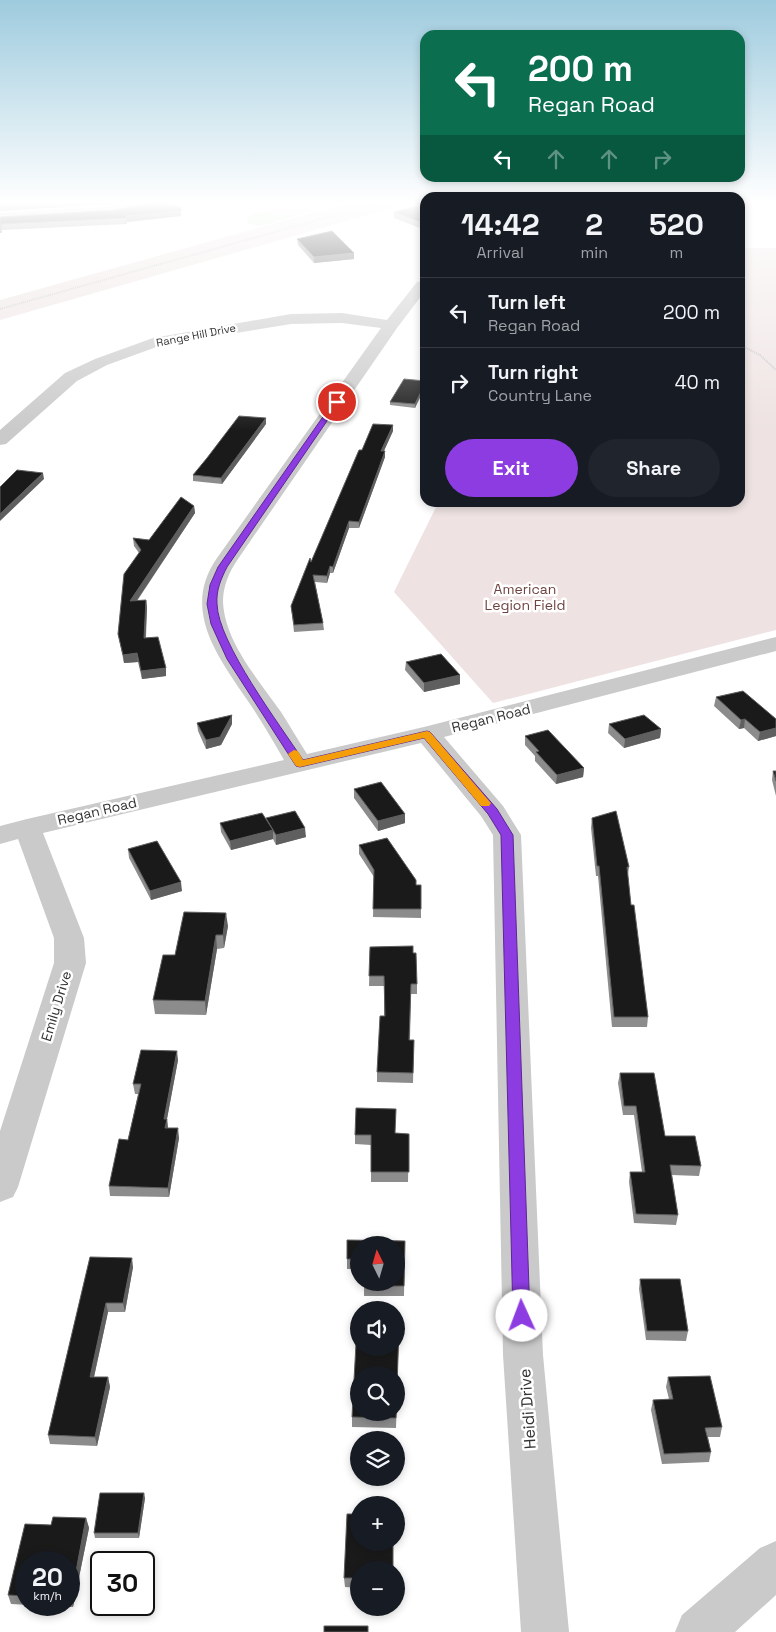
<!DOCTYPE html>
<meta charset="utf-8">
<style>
:root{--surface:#171b24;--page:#20242c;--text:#f1f3f6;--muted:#9ea1a6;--line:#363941;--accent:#8d3ce2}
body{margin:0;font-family:"Space Grotesk",sans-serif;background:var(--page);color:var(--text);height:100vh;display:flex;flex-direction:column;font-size:19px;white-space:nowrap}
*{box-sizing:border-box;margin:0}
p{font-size:16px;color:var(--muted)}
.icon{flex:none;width:28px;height:28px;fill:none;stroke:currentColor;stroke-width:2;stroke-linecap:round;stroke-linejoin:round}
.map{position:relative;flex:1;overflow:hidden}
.sheet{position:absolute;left:420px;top:192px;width:325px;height:315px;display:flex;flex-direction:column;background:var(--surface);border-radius:15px;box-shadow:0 2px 8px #0003}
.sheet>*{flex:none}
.hud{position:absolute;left:420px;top:30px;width:325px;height:152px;border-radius:15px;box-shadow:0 2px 8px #0003;background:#0b6e4f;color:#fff;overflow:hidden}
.needle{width:32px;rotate:355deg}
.controls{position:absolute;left:350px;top:1236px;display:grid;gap:10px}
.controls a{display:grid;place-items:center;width:55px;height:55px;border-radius:50%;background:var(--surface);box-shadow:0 2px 8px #0003;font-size:25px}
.speed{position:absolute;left:15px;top:1551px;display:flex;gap:10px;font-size:25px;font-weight:700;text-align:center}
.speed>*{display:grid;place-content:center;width:65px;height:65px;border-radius:50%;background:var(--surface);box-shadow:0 2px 8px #0003;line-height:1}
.speed small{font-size:12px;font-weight:400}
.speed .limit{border:2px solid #111;border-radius:8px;background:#fff;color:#111}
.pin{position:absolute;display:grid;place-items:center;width:42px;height:42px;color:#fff;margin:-21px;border:2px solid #fff;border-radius:50%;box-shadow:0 1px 5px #0007}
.me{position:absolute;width:55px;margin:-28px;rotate:358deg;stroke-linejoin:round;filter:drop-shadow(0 0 4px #0008)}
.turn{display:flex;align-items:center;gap:18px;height:105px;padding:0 25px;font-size:22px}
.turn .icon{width:65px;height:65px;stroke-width:2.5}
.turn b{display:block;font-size:35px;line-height:42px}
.lanes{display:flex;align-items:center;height:48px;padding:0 25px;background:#0003;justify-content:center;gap:25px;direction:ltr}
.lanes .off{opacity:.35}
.eta{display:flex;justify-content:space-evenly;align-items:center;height:85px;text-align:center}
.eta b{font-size:30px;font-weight:700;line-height:35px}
.button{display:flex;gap:10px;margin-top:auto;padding:10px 25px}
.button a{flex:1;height:58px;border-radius:30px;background:var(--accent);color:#fff;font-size:20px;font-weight:700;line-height:58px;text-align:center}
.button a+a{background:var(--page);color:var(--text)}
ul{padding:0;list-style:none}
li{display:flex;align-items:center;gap:15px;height:70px;padding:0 25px;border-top:1px solid var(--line)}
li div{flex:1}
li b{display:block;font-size:19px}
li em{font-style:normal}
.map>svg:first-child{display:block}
.green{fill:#eee2e2}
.water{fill:#d0edcf}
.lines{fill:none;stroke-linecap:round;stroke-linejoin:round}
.path{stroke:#c3c3c3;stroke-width:2;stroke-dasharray:1 1;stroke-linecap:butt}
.minor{fill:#cacaca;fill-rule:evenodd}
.wall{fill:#8c8c8c;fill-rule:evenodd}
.shaded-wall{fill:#5f5f5f}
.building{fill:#1a1a1a;stroke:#5f5f5f;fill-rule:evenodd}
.route{fill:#8d3ce2;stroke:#5c2793}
.slow{fill:#f59e0b}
.labels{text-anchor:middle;stroke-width:5;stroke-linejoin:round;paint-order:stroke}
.far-street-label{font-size:11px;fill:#333;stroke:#fff}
.park-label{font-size:14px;fill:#6e4440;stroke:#fff}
.street-label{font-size:14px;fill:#333;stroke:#fff}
.near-street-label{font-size:16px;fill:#333;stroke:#fff}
</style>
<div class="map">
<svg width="776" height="1632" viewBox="0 0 776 1632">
<rect width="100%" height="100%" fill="#fff"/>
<path class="green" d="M351,202H413L0,320V300Z
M740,248H776V630L493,703L394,592L438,503L740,502Z"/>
<path class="water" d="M292,202H336L269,224L259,226L247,223V217L251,215Z"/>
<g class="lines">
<path class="path" d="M0,309L382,202
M740,345L760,355L776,370"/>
<path class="minor" d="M136,202H146L148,205L146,208L114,214L0,221V213L114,206Z
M422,281H425V291L397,328L238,559C229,572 223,586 223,602C225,643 259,680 281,712C290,726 298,740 307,754L424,727L776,637V651L444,737L503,806L521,835L543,1355L569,1632H521L503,1355L493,835L481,816L421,743L43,833L84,938L86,963L18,1187L13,1197L0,1202V1131L54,963V938L18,839L0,844V826L27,819L284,760C273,741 262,722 250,704C220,659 180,611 217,558L381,328L342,323L291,324L162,345L107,365L77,381L6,444L0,445V430L65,373L95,359L153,338L291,314L342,313L387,320L417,282Z
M776,1541V1595L735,1632H675L682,1615L760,1548Z"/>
</g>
<path class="wall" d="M425,204V230L394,218V212Z
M181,207V216L127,222V224L2,230V233H0V217Z
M297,239L354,259L314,263L298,245Z
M425,381L415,408L390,405V402Z
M266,424L222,484L193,481V475Z
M393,431L384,451L385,457L359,528H349L333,573H330L327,583L315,582L323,623L324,630L294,632L291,606L362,450Z
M194,506L195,513L137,601L146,600L147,608L146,638L166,676L142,679L138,662L124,663L118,634L139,553L134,546L133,538L149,540Z
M406,662L460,675V684L424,692L405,670Z
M716,697L776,719V736L758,741L744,728L739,729L714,706Z
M197,723L232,724L221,745L206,749L198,731Z
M609,724L661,729L660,738L624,748L608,733Z
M525,736L584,768L583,777L556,784L535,761V756L525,745Z
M773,771H776V796L772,780Z
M354,789L405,814V823L378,831L354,798Z
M592,818L629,867L628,875L631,905L648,1017L647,1027H612L598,876H596L591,828Z
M266,819L306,837L276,845L273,839L231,850L221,832L220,823Z
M359,845L416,885H421V918L373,917L374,877L359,854Z
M128,849L182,891L151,900L129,858Z
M228,926L224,948L217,949L206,1015L155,1014L153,1000L175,955Z
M370,947L413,953L417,984V994H411L410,1040H414L413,1083L377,1082V1072L384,1016V986H369Z
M178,1060L167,1119L168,1128L179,1138L169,1197L110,1196L109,1186L128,1140L138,1094H135L133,1084Z
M620,1073L665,1136L701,1166L699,1176L672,1175L678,1215L676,1225L634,1223L629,1182L630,1172H642L634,1115H623L618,1083Z
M395,1133L409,1134L408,1182H371V1145L355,1144V1135Z
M347,1240L405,1241L404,1296H364V1282H396V1245H359V1269H347Z
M90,1257L133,1267L125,1312H108L94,1377H108L110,1387L97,1446L50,1444L48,1435Z
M640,1279L688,1331L686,1341L646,1340L639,1289Z
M399,1327L396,1428L352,1427V1417Z
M668,1377L722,1427L720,1437H708L711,1452L709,1462L662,1464L651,1410L653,1400L669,1399L666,1387Z
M145,1498L139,1538H95L94,1533Z
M53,1517L86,1518L89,1528L73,1607L11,1604L8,1595L25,1524L51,1525ZM26,1562H69V1605H26Z
M359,1570V1588L345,1587L344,1578Z"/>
<path class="shaded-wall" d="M53,202H123L114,204L0,211V206Z
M181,207V216L127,222L126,216Z
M1,224L2,233H0V227Z
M354,253V259L314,263V257Z
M425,384V388L415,408V404Z
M266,418V424L222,484L221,478Z
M393,425V431L381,457V451Z
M385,451V457L359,528V522Z
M43,473L44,479L0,521V514Z
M194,506L195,513L131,609L130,601Z
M349,521V528L333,573V567Z
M330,566V573L327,583V576Z
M146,600L147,608L145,646L144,638Z
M137,653L138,662L124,663L123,655Z
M166,668V676L142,679L141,671Z
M460,675V684L424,692V683Z
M232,715V724L221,745L206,749V740Z
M745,719L744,728L739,729L741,720Z
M776,728V736L758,741L760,732Z
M661,729L660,738L624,748L625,739Z
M584,768L583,777L556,784L557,775Z
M405,814V823L378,831V821Z
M305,828L306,837L276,845V835Z
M273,830V839L231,850L230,841Z
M181,882L182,891L151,900L150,891Z
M226,913L228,926L224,948L223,935Z
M216,935L217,949L206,1015L205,1001Z
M177,1051L178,1060L166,1124L167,1119L168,1129L167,1138L164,1119Z
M178,1128L179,1138L169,1197L168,1188Z
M132,1258L133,1267L125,1312L123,1303Z
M106,1303L108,1312L92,1386L90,1377Z
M108,1377L110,1387L97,1446L95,1437Z
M144,1493L145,1498L139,1538L138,1533Z
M86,1518L89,1528L73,1607L71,1598Z"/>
<path class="building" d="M0,202H53L0,206Z
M147,202H159L181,207V211L126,216L127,218L1,224V227H0V217L114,210L146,204Z
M425,204V224L394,212Z
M332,231L354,253L314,257L297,239Z
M404,379L425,381V384L415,404L390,402Z
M239,416L266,418L221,478L193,475L207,458Z
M373,424L393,425L381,451H385L359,522L349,521L333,567L330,566L327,576L313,575L323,623L294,625L291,606L310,558L311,562L359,450H362Z
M17,470L43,473L0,514V487Z
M181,497L194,506L130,601L146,600L144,638L158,637L166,668L141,671L137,653L123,655L118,634L124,574L141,550L133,538L149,540Z
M441,654L460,675L424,683L406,662Z
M743,691L776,719V728L760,732L745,719L741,720L716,697Z
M232,715L220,737L206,740L197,723Z
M644,715L661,729L625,739L609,724Z
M548,730L584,768L557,775L536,752L539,751L525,736Z
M773,771H776V781Z
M381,782L405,814L378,821L354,789Z
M295,811L305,828L276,835L266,818Z
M616,811L629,867H627L631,905H634L648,1017H614L599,866H597L592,818Z
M262,813L273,830L230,841L220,823Z
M387,838L416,880V885H421V909H373L374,870L359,845Z
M157,841L181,882L150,891L128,849Z
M184,912L226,913L223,935H216L205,1001L153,1000L163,955H175Z
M413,946V953H416L417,984H411L409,1040H414L413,1073L377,1072L380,1016H385L384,976H369L370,947Z
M141,1050L177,1051L164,1119H167L165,1128H178L168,1188L109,1186L119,1139L128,1140L141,1084H133Z
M620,1073H654L665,1136H695L701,1166L670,1165L678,1215L636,1214L630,1172H645L636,1106H624Z
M356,1108L396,1109L395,1133L409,1134V1172H371V1135H355Z
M347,1240L405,1241L404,1286H364V1282H396V1245H359V1259H347Z
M90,1257L132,1258L123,1303H106L90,1377H108L95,1437L48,1435Z
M640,1279H680L688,1331H647Z
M357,1325H359V1348H396V1327H399L396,1418L352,1417ZM359,1375H396V1412H359Z
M710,1376L722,1427L705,1428L711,1452L664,1454L653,1400L673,1399L668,1377Z
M100,1493H144L138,1533H94Z
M347,1514H359V1542H393V1570H359V1578H344Z
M53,1517L86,1518L71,1598H69V1562H26V1596L8,1595L25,1524L51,1525Z
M324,1626H368V1632H324Z"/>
<linearGradient id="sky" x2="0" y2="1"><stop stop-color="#9ecbde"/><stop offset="0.47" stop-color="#fff"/><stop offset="1" stop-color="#fff" stop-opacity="0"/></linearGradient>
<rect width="776" height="431" fill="url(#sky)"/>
<path class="route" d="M334,401L340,402L227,567C221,579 216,590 217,604C218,643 280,725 303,760L427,731L430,732L497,809L513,835L530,1316L527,1321L522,1324L516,1321L513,1316L501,835L488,814L424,738L300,767L296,766L227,659L211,624L207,604L210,585L218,567Z"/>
<path class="slow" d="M427,731L430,732L489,801L491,803L489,806H481L424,738L300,767L296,766L288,754L294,750L298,751L303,760Z"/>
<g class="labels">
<g class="far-street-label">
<text transform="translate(196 335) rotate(-11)" y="4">Range Hill Drive</text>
</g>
<g class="park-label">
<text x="525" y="594">American<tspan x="525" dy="16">Legion Field</tspan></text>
</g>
<g class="street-label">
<text transform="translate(491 718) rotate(-14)" y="5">Regan Road</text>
<text transform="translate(97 811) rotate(-13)" y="5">Regan Road</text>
<text transform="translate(56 1006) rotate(-73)" y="5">Emily Drive</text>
</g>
<g class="near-street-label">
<text transform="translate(527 1409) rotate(-94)" y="6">Heidi Drive</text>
</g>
</g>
</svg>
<div class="controls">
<a><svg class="needle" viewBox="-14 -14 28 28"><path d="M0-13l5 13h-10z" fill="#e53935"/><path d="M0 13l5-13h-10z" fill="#9ea1a6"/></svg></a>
<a><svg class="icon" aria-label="sound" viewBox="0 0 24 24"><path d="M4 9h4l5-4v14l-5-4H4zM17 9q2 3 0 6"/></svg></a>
<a><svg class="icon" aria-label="search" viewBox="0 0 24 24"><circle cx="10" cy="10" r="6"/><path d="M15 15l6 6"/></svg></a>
<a><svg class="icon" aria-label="layers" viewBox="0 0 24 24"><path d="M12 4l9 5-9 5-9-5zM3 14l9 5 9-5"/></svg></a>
<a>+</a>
<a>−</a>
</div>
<div class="speed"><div>20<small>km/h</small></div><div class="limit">30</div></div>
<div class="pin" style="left:337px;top:402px;background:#d93025"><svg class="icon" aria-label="arrive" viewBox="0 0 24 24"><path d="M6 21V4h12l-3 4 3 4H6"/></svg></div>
<svg class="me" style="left:522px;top:1316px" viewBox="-20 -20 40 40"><circle r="19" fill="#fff"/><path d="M0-13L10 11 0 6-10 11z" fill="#8d3ce2"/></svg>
<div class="hud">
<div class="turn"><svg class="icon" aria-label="left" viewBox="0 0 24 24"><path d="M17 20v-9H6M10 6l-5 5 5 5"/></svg><div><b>200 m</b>Regan Road</div></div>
<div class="lanes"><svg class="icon" aria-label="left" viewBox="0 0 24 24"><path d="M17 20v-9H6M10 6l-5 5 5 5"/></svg><svg class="icon off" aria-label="ahead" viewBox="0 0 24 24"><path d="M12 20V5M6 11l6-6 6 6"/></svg><svg class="icon off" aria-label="ahead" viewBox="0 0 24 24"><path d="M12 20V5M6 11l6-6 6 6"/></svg><svg class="icon off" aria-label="right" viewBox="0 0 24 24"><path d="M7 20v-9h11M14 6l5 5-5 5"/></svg></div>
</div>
<section class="sheet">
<div class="eta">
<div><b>14:42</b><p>Arrival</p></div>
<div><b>2</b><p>min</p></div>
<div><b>520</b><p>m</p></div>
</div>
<ul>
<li><svg class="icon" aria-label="left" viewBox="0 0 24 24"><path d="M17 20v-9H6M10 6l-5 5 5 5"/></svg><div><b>Turn left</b><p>Regan Road</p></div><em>200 m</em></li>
<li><svg class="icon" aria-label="right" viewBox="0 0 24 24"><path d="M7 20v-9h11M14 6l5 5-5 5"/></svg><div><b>Turn right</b><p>Country Lane</p></div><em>40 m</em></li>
</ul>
<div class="button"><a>Exit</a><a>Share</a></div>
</section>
</div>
